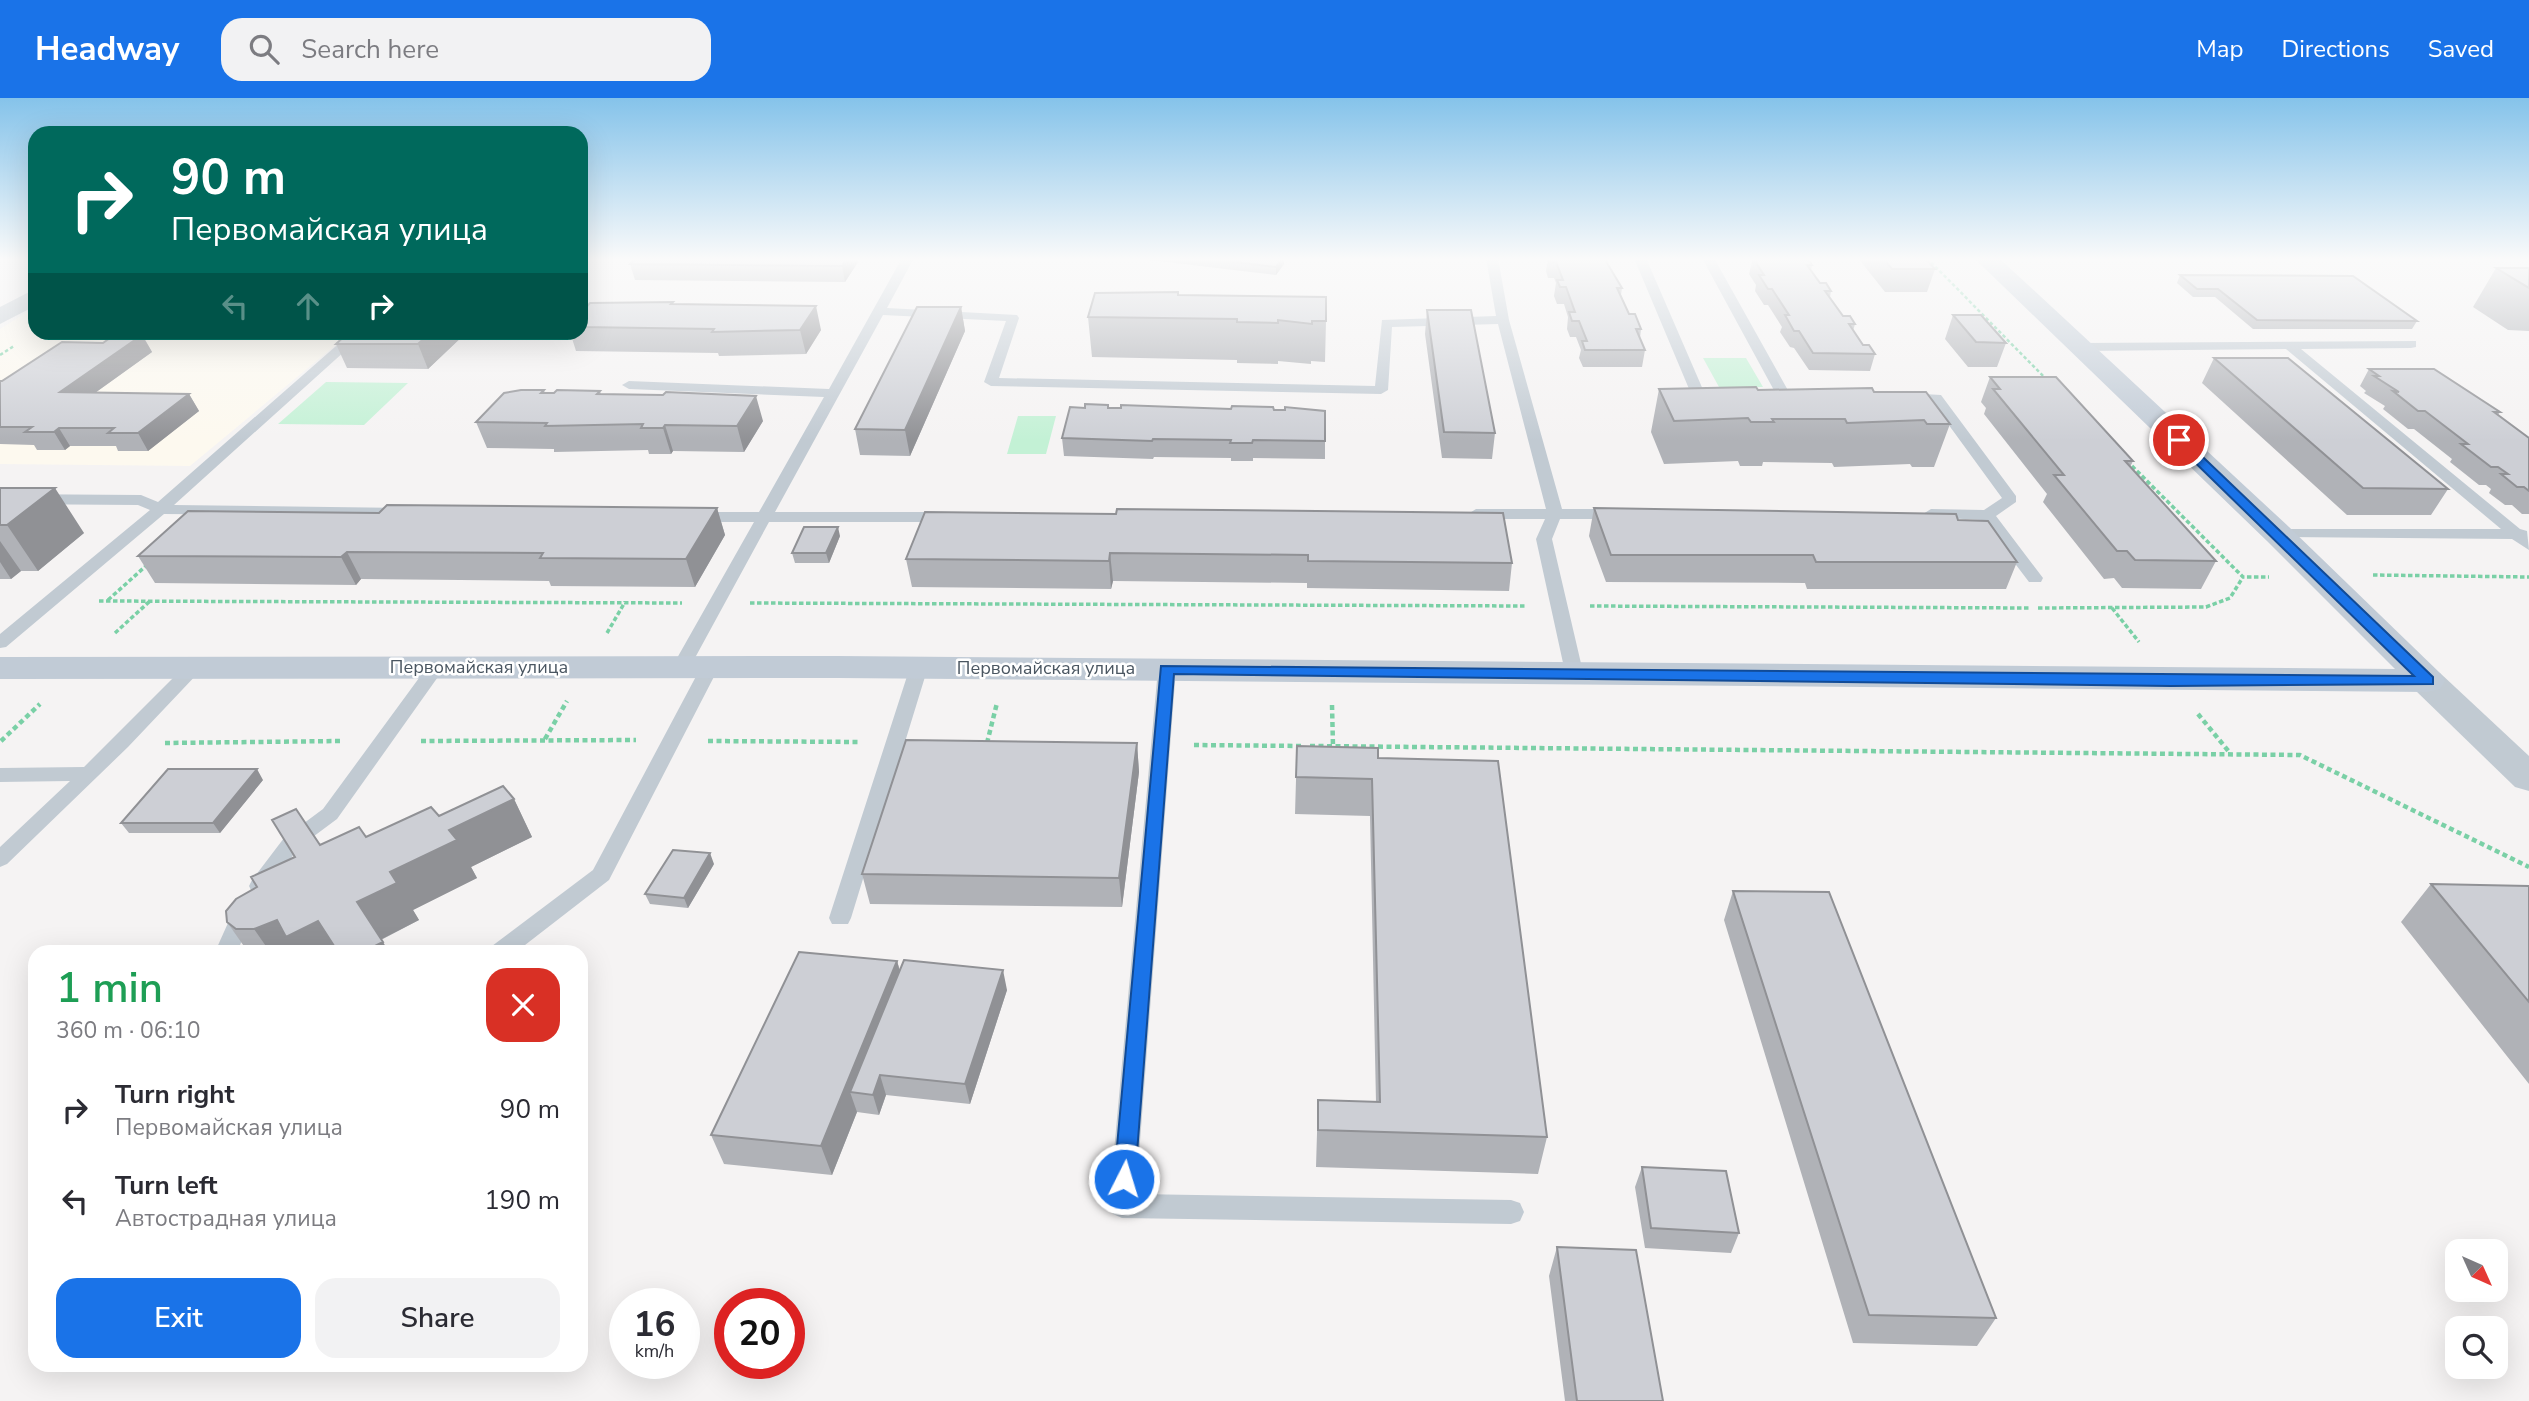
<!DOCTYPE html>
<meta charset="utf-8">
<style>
:root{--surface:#fff;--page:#f2f2f3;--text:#2b2b33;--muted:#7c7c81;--accent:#1a73e8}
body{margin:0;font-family:"Nunito Sans",sans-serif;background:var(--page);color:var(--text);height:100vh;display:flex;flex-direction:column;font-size:26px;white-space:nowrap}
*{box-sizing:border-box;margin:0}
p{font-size:23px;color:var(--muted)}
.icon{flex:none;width:38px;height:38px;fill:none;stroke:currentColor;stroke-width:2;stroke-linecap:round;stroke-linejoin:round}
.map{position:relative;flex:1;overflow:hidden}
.sheet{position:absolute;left:28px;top:847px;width:560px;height:427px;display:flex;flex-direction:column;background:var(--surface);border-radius:21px;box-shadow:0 7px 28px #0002}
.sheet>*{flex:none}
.top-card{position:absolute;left:28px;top:28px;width:560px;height:214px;border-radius:21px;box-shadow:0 7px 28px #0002;background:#00695c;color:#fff;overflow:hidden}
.needle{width:46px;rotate:135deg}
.fabs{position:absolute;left:2445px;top:1141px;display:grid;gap:14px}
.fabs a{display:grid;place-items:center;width:63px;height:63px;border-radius:14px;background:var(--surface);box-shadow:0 7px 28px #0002;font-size:35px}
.speed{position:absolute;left:609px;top:1190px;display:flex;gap:14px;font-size:35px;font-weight:700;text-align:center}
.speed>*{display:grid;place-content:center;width:91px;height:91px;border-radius:50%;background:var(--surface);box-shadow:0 7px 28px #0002;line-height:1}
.speed small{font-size:18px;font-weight:400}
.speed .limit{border:10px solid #d22;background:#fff;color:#111}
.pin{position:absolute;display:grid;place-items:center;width:60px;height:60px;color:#fff;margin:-30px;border:4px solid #fff;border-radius:50%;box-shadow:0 2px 7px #0007}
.me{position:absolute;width:77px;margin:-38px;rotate:5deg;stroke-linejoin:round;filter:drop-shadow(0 0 5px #0008)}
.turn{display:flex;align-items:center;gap:24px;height:147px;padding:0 28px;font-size:32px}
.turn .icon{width:91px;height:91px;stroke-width:2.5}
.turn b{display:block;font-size:49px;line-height:60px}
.lanes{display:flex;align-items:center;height:66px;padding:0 28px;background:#0003;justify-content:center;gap:35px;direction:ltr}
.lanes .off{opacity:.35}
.round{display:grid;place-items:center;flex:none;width:74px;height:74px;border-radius:21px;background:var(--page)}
.head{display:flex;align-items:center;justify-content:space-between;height:119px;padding:0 28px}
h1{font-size:42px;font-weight:600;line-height:52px;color:#1e9e55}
.button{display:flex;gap:14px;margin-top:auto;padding:14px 28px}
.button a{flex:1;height:80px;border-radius:21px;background:var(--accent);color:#fff;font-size:28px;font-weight:600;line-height:80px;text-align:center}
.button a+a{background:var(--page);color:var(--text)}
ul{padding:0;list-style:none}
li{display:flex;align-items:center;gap:21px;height:91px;padding:0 28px}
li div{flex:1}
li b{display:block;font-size:26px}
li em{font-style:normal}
header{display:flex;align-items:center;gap:42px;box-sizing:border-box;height:98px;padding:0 35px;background:var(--accent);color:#fff}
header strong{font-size:33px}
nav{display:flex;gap:38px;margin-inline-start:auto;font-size:24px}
.search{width:490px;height:63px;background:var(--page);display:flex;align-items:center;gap:18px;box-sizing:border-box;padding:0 24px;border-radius:21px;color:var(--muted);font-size:26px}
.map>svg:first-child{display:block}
.commercial{fill:#fdf9ef}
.green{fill:#c3f1d5}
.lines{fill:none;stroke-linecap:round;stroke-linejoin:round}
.path-far2{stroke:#7ad0a6;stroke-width:2.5;stroke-dasharray:3.5 2.5;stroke-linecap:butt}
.path-far1{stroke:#7ad0a6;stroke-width:3.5;stroke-dasharray:4.5 2.5;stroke-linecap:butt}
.path{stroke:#7ad0a6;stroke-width:4.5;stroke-dasharray:5 3.5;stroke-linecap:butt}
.service{fill:#c1cad2;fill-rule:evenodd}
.minor{fill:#c1cad2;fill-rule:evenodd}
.tertiary{fill:#c1cad2;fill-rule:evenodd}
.secondary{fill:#c1cbd6;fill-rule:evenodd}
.wall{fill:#b0b2b7}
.shaded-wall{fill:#909195}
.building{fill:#cdcfd5;stroke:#909195;stroke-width:2}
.route{fill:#1a73e8;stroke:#114b97;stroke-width:2}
.labels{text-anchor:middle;stroke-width:5;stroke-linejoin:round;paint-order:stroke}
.street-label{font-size:18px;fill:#4a5661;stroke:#fff}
</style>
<header>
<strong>Headway</strong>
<div class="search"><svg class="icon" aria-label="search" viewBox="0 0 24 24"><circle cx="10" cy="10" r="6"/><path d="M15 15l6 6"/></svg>Search here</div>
<nav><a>Map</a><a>Directions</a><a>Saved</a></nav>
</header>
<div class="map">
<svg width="2529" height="1303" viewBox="0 0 2529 1303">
<rect width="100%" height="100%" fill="#f5f3f3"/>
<path class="commercial" d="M35,209V234L350,235L190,368L0,366V231Z"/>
<path class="green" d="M1703,260H1746L1763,289H1719Z
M326,284H327L408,285L364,327L278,326Z
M1018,318H1056L1046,356H1007Z"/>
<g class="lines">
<path class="path-far2" d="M1927,160L2047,282
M0,257L14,248"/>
<path class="path-far1" d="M2127,363L2243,479H2269
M2373,477L2529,479
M108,502L148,466
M99,503L682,505
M750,505L1526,508
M1590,508L2030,510
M2038,510L2206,509L2230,500L2243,479
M2112,510L2139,544
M115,535L150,503
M607,535L625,504"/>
<path class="path" d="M1332,607L1333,648
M2198,616L2230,655
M545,641L567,603
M1,643L40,606
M421,643L636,642
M708,643L860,644
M165,645L342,643
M987,645L997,605
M1194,647L1301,648
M1310,648L2300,657L2529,769"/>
<path class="service" d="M902,160H914L887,210L1017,217L1019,220L999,280L1375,288L1382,222L1496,218L1486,160H1498L1509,222L1562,411H1617L1625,416L1617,421H1560L1552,441L1583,574L1574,580L1565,574L1536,441L1545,421H1476L1468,416L1476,411H1546L1498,226L1392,229L1388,292L1381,296L991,288L984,284L1006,223L883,217L775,414H949L957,419L949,424H769L690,569L681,574L675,573L672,569L754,424H696L688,419L696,414H759L824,299L629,291L622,287L629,283L829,291Z
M1634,160H1646L1704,294H1720V300L1699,302L1692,298Z
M1702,160H1714L1790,296L1788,299L1776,296Z
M352,234H366L174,407L406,410L411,412V418L164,416L6,549L0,550V536L150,412L138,407L0,406V396L141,397L158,404Z
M2416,243V249L2411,250L2301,251L2520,431L2527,433L2529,452L2512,441L2272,439L2270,436L2278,431H2501L2286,251L2081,253L2075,249L2081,245Z
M1906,295L1941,297L2016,398V404L1996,418L2043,480L2041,484H2029L1982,422L1926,419L1923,416L1931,411L1984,412L2002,400L1932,304L1901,302L1899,299Z
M194,564L203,569L200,573L128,649L7,766L0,769V749L70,683L0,684V670L84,669L188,565Z
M436,564L445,569L337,721L298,750L268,794H252L249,788L252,782L284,740L323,711L430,565Z
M710,564L719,569L609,782L516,854H489L492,848L593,772L701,569Z
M919,564L928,569L851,820L848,826H832L829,820L910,569Z
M1167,565L1176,571L1136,1096L1511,1102L1520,1105L1524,1114L1520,1123L1511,1126L1122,1120L1113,1116L1109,1108L1158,571Z
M244,805L252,807L255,813L237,854H215L236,807Z"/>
<path class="minor" d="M35,191V208L0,226V209Z"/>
<path class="tertiary" d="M2427,572L2440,575L2529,658V693L2515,689L2414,591L2409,583L2414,575Z"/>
<path class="secondary" d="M1974,160H1999L2289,429L2440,575L2445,583L2440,591L2427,594L838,580L0,581V559L838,558L2395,571L2267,443Z"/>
</g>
<path class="wall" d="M1132,160H1284V166L1276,177Z
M1548,160H1604L1622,190L1621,197L1629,216L1641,231L1640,240L1645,252L1642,269H1583L1579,260L1581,252L1576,239H1570L1567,231L1568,219L1564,206H1557L1554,198L1556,185L1554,180H1548L1546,173Z
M1753,160L1812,167L1811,172L1820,185L1831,193L1830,199L1843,218L1855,226L1853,233L1863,247L1875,256L1870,273L1809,272L1794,250L1790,249L1780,234L1782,229L1768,207H1764L1755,193L1756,187L1749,176Z
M1858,160H1925L1935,171L1927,194H1885Z
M2064,160H2116V161Z
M2404,160H2467V161Z
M858,164L845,184L635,182L630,166Z
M2496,170H2529V233L2508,232L2473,209Z
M2180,177L2417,223L2412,231H2253L2215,199H2193L2177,185Z
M1179,197L1326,223L1325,264L1311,263V266L1278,263V266L1237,265V262L1092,259L1088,219Z
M674,206L821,232L806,256L719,258L718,255L576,253L570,234H581V215Z
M961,209L965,233L910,358L860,357L855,331Z
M1427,212L1495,335L1492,361L1442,360L1425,236Z
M1953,217L2006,245L1997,269H1968L1945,241Z
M106,234H165L160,238H143L152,254L95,295L189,296L199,313L148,353H118L116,348H70L65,352H37L34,347L0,346V283L103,245L113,238H108Z
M192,234H275L272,236Z
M467,234L428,271L347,270L336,246Z
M2214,260L2448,391L2431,417H2347L2202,285Z
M2369,271L2500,314L2498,317L2529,340V416H2522L2512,407H2505L2489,395L2491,391L2486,387H2479L2450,364L2452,361L2414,331H2408L2383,311L2385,308L2364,295L2366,293L2360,288Z
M1990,279L2133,363L2130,369L2216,463L2201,491L2122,490L2114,480L2104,481L2043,404L2047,396L1984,316L1986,310L1981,304Z
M1659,291L1874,294L1950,326L1934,369H1912L1910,366L1834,369L1832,365L1763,364L1762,368H1740L1738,363L1664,366L1651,334Z
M544,292L545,295H554L600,293L601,296L763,323L744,354L673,353L671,356H649L648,352L554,354V351L487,350L476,324Z
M1109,310L1274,312L1325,343V361L1253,360V363H1231V360L1154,359L1153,361L1064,358L1062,340Z
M0,390L84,435L38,473H21L11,481H0Z
M717,410L725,437L695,489L551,488L549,483L361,481L356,487L155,485L138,458L379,415Z
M1594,410L1958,422L2017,464L2006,491H1807L1805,485L1606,484L1589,438Z
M925,414L1512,465L1509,493L1307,490V485L1113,483L1111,491L912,489L906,461Z
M840,438L829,465H795L792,455Z
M1137,645L1139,674L1122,809L870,806L862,776Z
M1297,648L1378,660L1547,1039L1538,1076L1316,1069L1318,1002L1376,1004L1370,718L1295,716Z
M263,682L220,735H129L121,725Z
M514,701L532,739L471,769L477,780L413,812L419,822L381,842L389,854H248L227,824L257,789L320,747L366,739L439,718Z
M714,766L688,810L650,806L645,796Z
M2431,786L2529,788V986L2401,824Z
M1733,793L1996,1220L1977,1248L1853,1245L1724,822Z
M897,863L900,872L1007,892L970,1006L886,997L879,1017L857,1014L832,1077L724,1066L711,1037Z
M1642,1069L1739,1135L1731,1155L1645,1150L1635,1089Z
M1557,1149L1663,1303H1565L1549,1178Z"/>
<path class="shaded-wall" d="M847,160H857L858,164L845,184L842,168Z
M1282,160H1284V166L1276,177V169Z
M816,208L821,232L806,256L800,232Z
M961,209L965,233L910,358L905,332Z
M431,234H467L428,271L418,246Z
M142,237L152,254L71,312L60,294Z
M189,296L199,313L148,353L138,335Z
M756,298L763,323L744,354L737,328Z
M665,327L673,353L671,356L663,330Z
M59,330L70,348L65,352L54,334Z
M55,390L84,435L38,473L7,427Z
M717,410L725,437L695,489L686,461Z
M838,429L840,438L829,465L826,455Z
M0,443L21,473L11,481L0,464Z
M347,454L361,481L356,487L341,459Z
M1110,455L1113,483L1111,491L1109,463Z
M1137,645L1139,674L1122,809L1119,780Z
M257,671L263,682L220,735L213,725Z
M514,701L532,739L471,769L477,780L413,812L419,822L380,842L357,804L390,774L449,732Z
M710,755L714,766L688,810L684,800Z
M277,822L318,823L339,854H270L254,831Z
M383,844L389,854H363Z
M897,863L905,893L850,994L857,1014L832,1077L821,1048Z
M1003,872L1007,892L970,1006L965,986Z
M880,977L886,997L879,1017L873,997Z"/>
<path class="building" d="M636,160H847L842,168L630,166Z
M1201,160H1282L1276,169Z
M1549,160H1604L1622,190H1617L1629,216H1635L1641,231H1636L1645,252H1585L1582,243H1587L1579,223H1572L1569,214H1575L1566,189H1560L1557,182H1563L1556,164H1551Z
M1753,160H1807L1812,167H1807L1820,185H1826L1831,193H1825L1843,218H1850L1855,226H1849L1863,247H1869L1875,256L1813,255L1799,233H1794L1785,217H1789L1772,191H1768L1759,177H1764Z
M1883,160H1925L1935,171H1892Z
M2496,170H2529V190Z
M2180,177L2353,178L2417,223L2257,222L2218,191H2197Z
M1178,194V197L1326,199V223H1312V226L1278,222V225L1237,224V221L1088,219L1095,195Z
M673,204L671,206L816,208L800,232L712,234L714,231L581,229V215L590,205Z
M917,209H961L905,332L855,331Z
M1427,212H1471L1495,335L1444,334Z
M1953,217H1981L2006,245L1976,244Z
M349,234H431L418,246H336Z
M114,237H142L60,294L189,296L138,335H108L114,330H59L54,334H25L32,329H0V283H2L62,244L103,245Z
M2214,260H2288L2448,391L2363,390Z
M2369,271H2434L2500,314H2494L2529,340V393L2524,389H2517L2501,376H2508L2498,369H2491L2461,346H2468L2425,313H2418L2393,293L2399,294L2374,278H2379Z
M1990,279H2056L2133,363H2125L2216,463L2135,462L2127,453H2117L2054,377H2064L1993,291H2000Z
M1756,289L1758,292L1872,290L1874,294H1926L1950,326H1927L1924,322L1847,325L1845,321H1772L1774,324H1751L1748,320L1674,323L1659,291Z
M521,292H544L541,295H554L557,292L600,293L597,296L663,297L666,294L756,298L737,328L665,327L663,330H641L643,326L545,328L547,325L476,324L504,295Z
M1085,306L1108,307V310H1121V307L1231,311L1232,308L1273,309L1274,312H1285V309L1325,313V343L1253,342L1252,345H1230L1231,342L1153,341L1152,343L1062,340L1070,309L1085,310Z
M0,390H55L7,427H0Z
M387,407L717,410L686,461L540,460L543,455L347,454L341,459L138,458L188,413L379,415Z
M1594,410L1956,416L1958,422L1988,423L2017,464H1816L1813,457H1611Z
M1117,411L1503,415L1512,465L1308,463V457L1110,455L1109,463L906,461L925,414L1116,416Z
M804,429H838L826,455H792Z
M906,642L1137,645L1119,780L862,776Z
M1297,648L1378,650V660L1498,663L1547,1039L1318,1032V1002L1380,1004L1372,681L1296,679Z
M168,671H257L213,725H121Z
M503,688L514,701L449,732L457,742L390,774L397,785L357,804L383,844L363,854H338L318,823L286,839L277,822L254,831H236L227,824L226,813L236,801L257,789L251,779L295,759L272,722L296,711L320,747L359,729L366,739L431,709L439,718Z
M673,752L710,755L684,800L645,796Z
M2431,786L2529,788V904Z
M1733,793L1829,794L1996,1220L1869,1217Z
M799,854L897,863L821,1048L711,1037Z
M904,862L1003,872L965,986L880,977L873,997L850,994Z
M1642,1069L1726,1073L1739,1135L1651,1130Z
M1557,1149L1636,1152L1663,1303H1577Z"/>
<linearGradient id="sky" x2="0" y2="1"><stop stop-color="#85c3ea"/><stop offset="0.47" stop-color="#fafafa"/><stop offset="1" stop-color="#fafafa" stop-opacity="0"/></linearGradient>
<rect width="2529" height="343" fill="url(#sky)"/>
<path class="route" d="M2175,340H2183L2433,579V586L2171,588L1174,576L1135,1081L1132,1088L1124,1091L1117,1088L1114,1081L1161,568L2414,578L2175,345Z"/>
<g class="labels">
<g class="street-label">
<text x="479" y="575">Первомайская улица</text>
<text x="1046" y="576">Первомайская улица</text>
</g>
</g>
</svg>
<div class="fabs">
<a><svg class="needle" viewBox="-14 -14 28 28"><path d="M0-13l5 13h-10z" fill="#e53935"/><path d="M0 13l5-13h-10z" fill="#7c7c81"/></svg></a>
<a><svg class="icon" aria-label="search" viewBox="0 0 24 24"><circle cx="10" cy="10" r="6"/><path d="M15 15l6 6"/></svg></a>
</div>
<div class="speed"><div>16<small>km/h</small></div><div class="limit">20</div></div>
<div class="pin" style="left:2179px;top:342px;background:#d93025"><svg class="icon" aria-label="arrive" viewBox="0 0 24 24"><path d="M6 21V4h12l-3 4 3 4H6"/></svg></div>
<svg class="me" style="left:1124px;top:1081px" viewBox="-20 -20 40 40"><circle r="17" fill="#1a73e8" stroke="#fff" stroke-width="3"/><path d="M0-11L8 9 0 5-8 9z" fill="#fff"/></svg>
<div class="top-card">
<div class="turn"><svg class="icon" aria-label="right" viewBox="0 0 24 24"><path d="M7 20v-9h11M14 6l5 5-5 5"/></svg><div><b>90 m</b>Первомайская улица</div></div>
<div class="lanes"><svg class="icon off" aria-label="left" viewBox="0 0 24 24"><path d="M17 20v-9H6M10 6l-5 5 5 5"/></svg><svg class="icon off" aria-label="ahead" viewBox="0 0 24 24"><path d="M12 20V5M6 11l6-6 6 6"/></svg><svg class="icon" aria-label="right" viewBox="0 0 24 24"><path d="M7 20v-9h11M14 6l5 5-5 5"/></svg></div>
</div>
<section class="sheet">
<div class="head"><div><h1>1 min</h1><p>360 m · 06:10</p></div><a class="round" style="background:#d93025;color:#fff"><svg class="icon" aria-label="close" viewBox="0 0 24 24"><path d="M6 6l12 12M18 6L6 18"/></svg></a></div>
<ul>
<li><svg class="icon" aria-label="right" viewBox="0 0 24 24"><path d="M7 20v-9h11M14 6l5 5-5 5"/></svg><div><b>Turn right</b><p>Первомайская улица</p></div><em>90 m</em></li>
<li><svg class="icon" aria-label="left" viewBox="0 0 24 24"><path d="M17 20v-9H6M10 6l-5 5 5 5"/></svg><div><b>Turn left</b><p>Автострадная улица</p></div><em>190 m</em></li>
</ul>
<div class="button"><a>Exit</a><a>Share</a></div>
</section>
</div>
